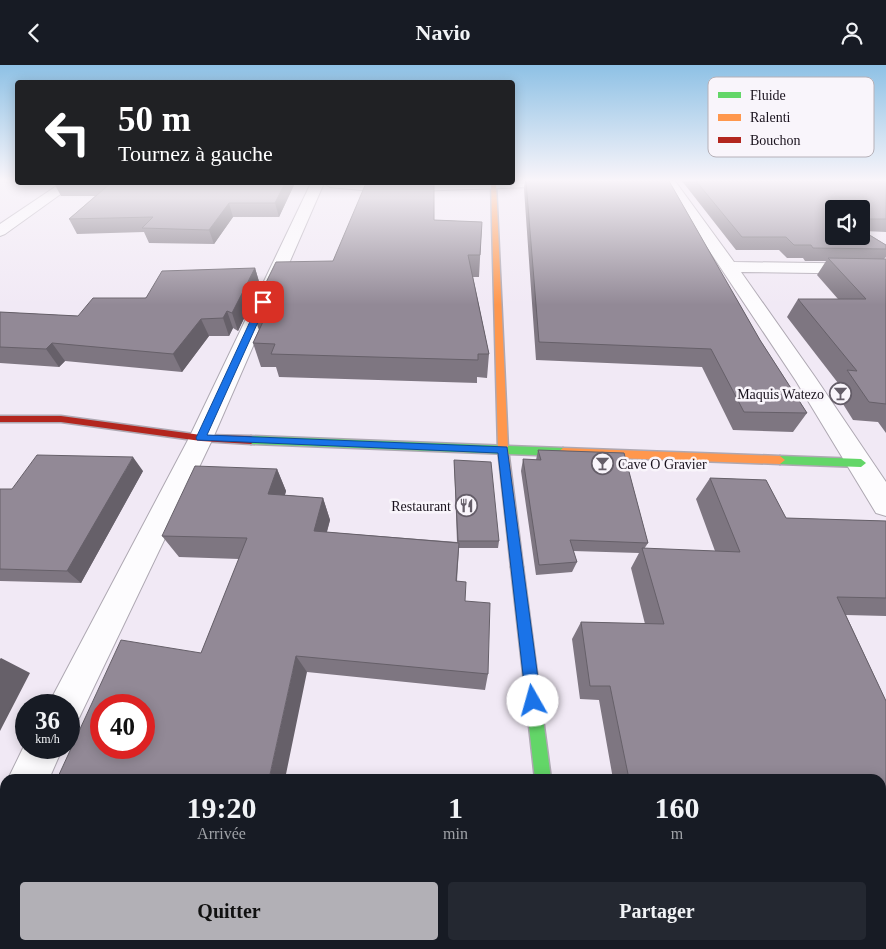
<!DOCTYPE html>
<html lang="fr">
<meta charset="utf-8">
<style>
:root{--surface:#171b24;--page:#242831;--text:#f1f3f6;--muted:#9ea1a6;--accent:#b2b0b6}
body{margin:0;font-family:Georgia,serif;background:var(--page);color:var(--text);height:100vh;display:flex;flex-direction:column;font-size:19px;white-space:nowrap}
*{box-sizing:border-box;margin:0}
p{font-size:16px;color:var(--muted)}
.icon{flex:none;width:28px;height:28px;fill:none;stroke:currentColor;stroke-width:2;stroke-linecap:round;stroke-linejoin:round}
.map{position:relative;flex:1;overflow:hidden}
.side{position:absolute;left:0px;top:709px;width:886px;height:176px;display:flex;flex-direction:column;background:var(--surface);border-radius:15px 15px 0 0;box-shadow:0 2px 12px #0003}
.side>*{flex:none}
.hud{position:absolute;left:15px;top:15px;width:500px;height:105px;border-radius:5px;box-shadow:0 2px 12px #0003;background:#202124;color:#fff;overflow:hidden}
.fabs{position:absolute;left:825px;top:135px;display:grid;gap:10px}
.fabs a{display:grid;place-items:center;width:45px;height:45px;border-radius:5px;background:var(--surface);box-shadow:0 2px 12px #0003;font-size:25px}
.speed{position:absolute;left:15px;top:629px;display:flex;gap:10px;font-size:25px;font-weight:700;text-align:center}
.speed>*{display:grid;place-content:center;width:65px;height:65px;border-radius:50%;background:var(--surface);box-shadow:0 2px 12px #0003;line-height:1}
.speed small{font-size:12px;font-weight:400}
.speed .limit{border:8px solid #d22;background:#fff;color:#111}
.pin{position:absolute;display:grid;place-items:center;width:42px;height:42px;color:#fff;margin:-21px;border-radius:10px;box-shadow:0 2px 8px #0006}
.me{position:absolute;width:55px;margin:-28px;rotate:353deg;stroke-linejoin:round;filter:drop-shadow(0 0 4px #0008)}
.turn{display:flex;align-items:center;gap:18px;height:105px;padding:0 20px;font-size:22px}
.turn .icon{width:65px;height:65px;stroke-width:2.5}
.turn b{display:block;font-size:35px;line-height:42px}
.eta{display:flex;justify-content:space-evenly;align-items:center;height:85px;text-align:center}
.eta b{font-size:30px;font-weight:700;line-height:35px}
.action{display:flex;gap:10px;margin-top:auto;padding:10px 20px}
.action a{flex:1;height:58px;border-radius:5px;background:var(--accent);color:#111;font-size:20px;font-weight:700;line-height:58px;text-align:center}
.action a+a{background:var(--page);color:var(--text)}
header{display:flex;justify-content:space-between;align-items:center;height:65px;padding:0 20px;background:var(--surface);font-size:22px;font-weight:700}
.map>svg:first-child{display:block}
.lines{fill:none;stroke-linecap:round;stroke-linejoin:round}
.street-casing{stroke:#aea8b2;stroke-width:2}
.fast-casing{stroke:#aea8b2;stroke-width:3}
.slow-casing{stroke:#aea8b2;stroke-width:3}
.jam-casing{stroke:#aea8b2;stroke-width:3}
.street{fill:#fdfcfe;fill-rule:evenodd}
.fast{fill:#63d668;fill-rule:evenodd}
.slow{fill:#ff974d;fill-rule:evenodd}
.jam{fill:#b3261e;fill-rule:evenodd}
.wall{fill:#7e7681;fill-rule:evenodd}
.shaded-wall{fill:#666069}
.building{fill:#928996;stroke:#666069;fill-rule:evenodd}
.route{fill:#1a73e8;stroke:#114b97}
.labels{text-anchor:middle;stroke-width:5;stroke-linejoin:round;paint-order:stroke}
.poi-label{font-size:14px;fill:#18111c;stroke:#f9f5fb;text-anchor:end}
.key{fill:#f9f5fb;stroke:#b6b1b8;stroke-width:1}
.key-label{font-size:14px;fill:#18111c}
</style>
<header><svg class="icon" aria-label="back" viewBox="0 0 24 24"><path d="M15 5l-7 7 7 7"/></svg>Navio<svg class="icon" aria-label="person" viewBox="0 0 24 24"><circle cx="12" cy="8" r="4"/><path d="M4 21q1-7 8-7t8 7"/></svg></header>
<div class="map">
<svg width="886" height="884" viewBox="0 0 886 884">
<rect width="100%" height="100%" fill="#f1e9f5"/>
<g class="lines">
<defs>
<path id="street" d="M512,116H596L590,120L383,127L330,122L324,118L213,373L79,653L69,657V640H48L189,373L311,118L383,119L512,118Z
M663,116H675L734,197L886,199V209L741,207L815,312L886,417V451L876,448L796,316Z
M61,118H76L5,169L0,171V159Z
M26,677V682H63L49,714H8Z
M539,880H585L587,884H539Z"/>
<path id="fast" d="M251,371L563,383L568,387L563,391L251,379L246,375Z
M780,391L861,394L866,398L861,402L780,399L775,395Z
M517,497L521,498L523,502L551,714H535L511,502L513,498Z"/>
<path id="slow" d="M491,118H496L508,384L523,502L521,506L517,507L513,506L511,502L498,384Z
M563,383L780,391L785,395L780,399L563,391L558,387Z"/>
<path id="jam" d="M0,351H61L201,370L251,371L256,375L251,379L201,376L61,357H0Z"/>
</defs>
<use href="#street" class="street-casing"/>
<use href="#fast" class="fast-casing"/>
<use href="#slow" class="slow-casing"/>
<use href="#jam" class="jam-casing"/>
<use href="#street" class="street"/>
<use href="#fast" class="fast"/>
<use href="#slow" class="slow"/>
<use href="#jam" class="jam"/>
</g>
<path class="wall" d="M525,116H669L760,275L807,348L793,367L733,365L702,302L536,295L524,124Z
M682,116H886V167L864,166L886,180V192L884,194H886V368L878,357L853,355L833,323L838,318L787,252L798,234H838L817,210L826,196H805L803,193H787L779,185H736ZM834,144H861V171Z
M54,118H295L279,152H233L214,179L149,178L144,167L77,169L69,154L95,131H61Z
M434,155L482,157L479,212H473L489,289L487,313L477,312V318L279,312L276,302H261L253,278L259,265L252,246L333,196Z
M255,203L260,220L238,266L233,263L229,271H209L182,307L65,296L59,302L0,298V247L78,251Z
M538,385L624,388L648,478L644,484L715,486L696,434L710,413L766,415L786,453L886,456V551L846,550L886,636V884H627L626,880H881V714H613L599,635L580,634L572,574L581,557L645,559L631,503L639,488L573,486L577,497L572,507L536,510L521,406L523,394L536,395Z
M454,395L499,476L498,483H459L457,516L465,536L488,609L485,625L307,607L201,588L239,494L179,492L162,471L277,404L286,426L285,430L323,433L330,455L327,467L457,477Z
M143,406L81,518L0,516V424H12Z
M0,796L5,797V880L0,884Z"/>
<path class="shaded-wall" d="M285,118H295L279,152L275,138Z
M229,138L233,152L214,179L209,165Z
M255,203L260,220L238,266L232,248Z
M227,246L233,263L229,271L223,253Z
M201,254L209,271L182,307L173,289Z
M52,278L65,296L59,302L46,284Z
M133,392L143,406L81,518L67,506Z
M277,404L286,426L278,452L268,429Z
M323,433L330,455L321,487L314,466Z
M296,591L307,607L285,714H269Z
M1,593L30,608L0,666V594Z
M233,880H252L251,884H232Z"/>
<path class="building" d="M526,116H669L760,275L807,348L744,347L711,284L539,277Z
M696,116H886V154H861V144H834V171H861V165L886,180V184L813,183L811,180H794L786,172H742Z
M111,118H285L275,138H229L209,165L142,163L153,152L69,154Z
M366,118H434V155L482,157L480,190H468L489,289H478V295L271,289L275,279L253,278L268,246H252L276,197L333,196Z
M828,193L886,194V339L869,337L847,305L857,306L798,234H866Z
M255,203L232,248L227,246L223,253L201,254L173,289L52,278L46,284L0,282V247L78,251L93,233H146L162,206Z
M538,385L624,388L648,478L570,475L577,497L539,500L523,394L541,395Z
M37,390L133,392L67,506L0,504V424H12Z
M454,395L491,397L499,476H458Z
M195,401L277,404L268,429L323,433L314,466L459,478L456,516L466,517L465,536L490,538L488,609L296,591L269,714H57L121,575L201,588L247,473L162,471ZM101,640H144V682H101Z
M710,413L766,415L786,453L886,456V533L837,532L886,636V884H644L643,880H881V714H629L610,621H590L581,557L664,559L642,483L740,487Z
M0,801L5,802V880H233L232,884H0Z"/>
<linearGradient id="sky" x2="0" y2="1"><stop stop-color="#8ec1e5"/><stop offset="0.48" stop-color="#f9f5fa"/><stop offset="1" stop-color="#f9f5fa" stop-opacity="0"/></linearGradient>
<rect width="886" height="240" fill="url(#sky)"/>
<path class="route" d="M260,235L267,237L207,370L507,382L541,636L539,642L533,644L528,642L526,636L498,388L197,375L196,373Z"/>
<defs>
<symbol id="bar-ring" viewBox="-11 -11 22 22"><circle r="9.5" fill="#f9f5fb" stroke="#645d68" stroke-width="1.5"/><path d="M-6-5H6L.8 .8V4.5H3.5V6h-7V4.5H-.8V.8Z" fill="#645d68"/></symbol>
<symbol id="restaurant-ring" viewBox="-11 -11 22 22"><circle r="9.5" fill="#f9f5fb" stroke="#645d68" stroke-width="1.5"/><path d="M-5-6h1v4h1v-4h1v4h1v-4h1v5L-1.5 .5V6h-2V.5L-5-1ZM5-6V6H3V1.5H1.5Q1.5-4 5-6Z" fill="#645d68"/></symbol>
</defs>
<g fill-rule="evenodd">
<use href="#bar-ring" x="828" y="316" width="25" height="25"/>
<use href="#bar-ring" x="590" y="386" width="25" height="25"/>
<use href="#restaurant-ring" x="454" y="428" width="25" height="25"/>
</g>
<g class="labels">
<g class="poi-label">
<text x="824" y="334">Maquis Watezo</text>
<text x="618" y="404" text-anchor="start">Cave O Gravier</text>
<text x="451" y="446">Restaurant</text>
</g>
</g>
<rect x="708" y="12" width="166" height="80" rx="8" class="key"/>
<rect x="718" y="27" width="23" height="6" fill="#63d668"/>
<rect x="718" y="49" width="23" height="7" fill="#ff974d"/>
<rect x="718" y="72" width="23" height="6" fill="#b3261e"/>
<g class="key-label">
<text x="750" y="35">Fluide</text>
<text x="750" y="57">Ralenti</text>
<text x="750" y="80">Bouchon</text>
</g>
</svg>
<div class="fabs">
<a><svg class="icon" aria-label="sound" viewBox="0 0 24 24"><path d="M4 9h4l5-4v14l-5-4H4zM17 9q2 3 0 6"/></svg></a>
</div>
<div class="speed"><div>36<small>km/h</small></div><div class="limit">40</div></div>
<div class="pin" style="left:263px;top:237px;background:#d93025"><svg class="icon" aria-label="arrive" viewBox="0 0 24 24"><path d="M6 21V4h12l-3 4 3 4H6"/></svg></div>
<svg class="me" style="left:533px;top:636px" viewBox="-20 -20 40 40"><circle r="19" fill="#fff"/><path d="M0-13L10 11 0 6-10 11z" fill="#1a73e8"/></svg>
<div class="hud">
<div class="turn"><svg class="icon" aria-label="left" viewBox="0 0 24 24"><path d="M17 20v-9H6M10 6l-5 5 5 5"/></svg><div><b>50 m</b>Tournez à gauche</div></div>
</div>
<section class="side">
<div class="eta">
<div><b>19:20</b><p>Arrivée</p></div>
<div><b>1</b><p>min</p></div>
<div><b>160</b><p>m</p></div>
</div>
<div class="action"><a>Quitter</a><a>Partager</a></div>
</section>
</div>
